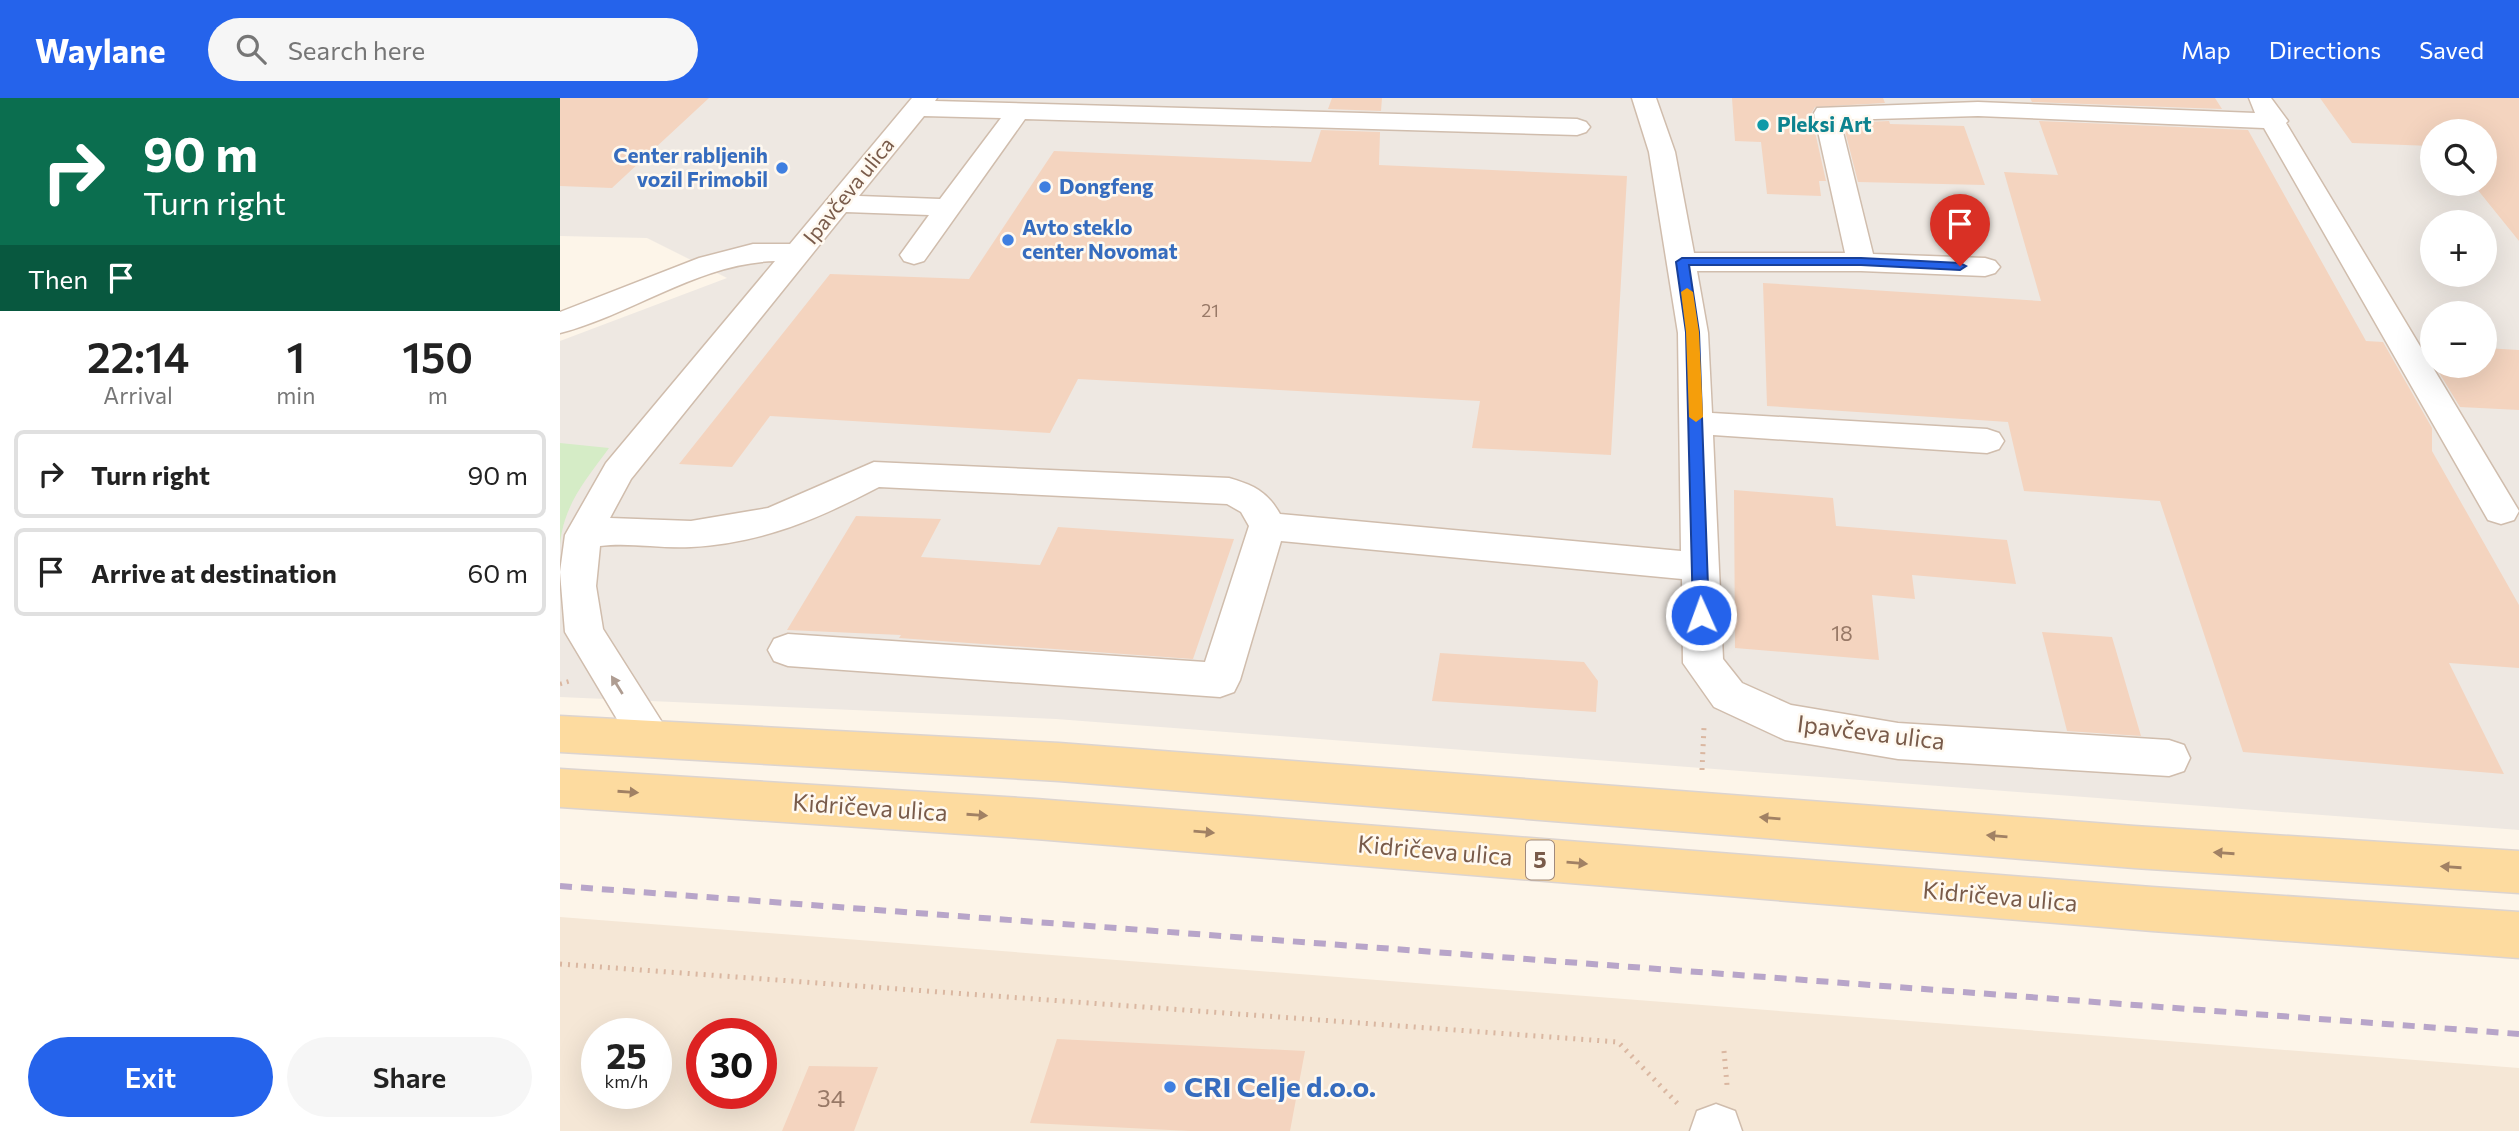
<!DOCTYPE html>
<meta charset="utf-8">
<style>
:root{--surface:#fff;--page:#f6f6f6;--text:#222;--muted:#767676;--line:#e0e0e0;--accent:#2563eb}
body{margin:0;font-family:Commissioner,sans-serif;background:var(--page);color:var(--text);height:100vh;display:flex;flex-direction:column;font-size:26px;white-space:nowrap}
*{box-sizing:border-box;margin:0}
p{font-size:23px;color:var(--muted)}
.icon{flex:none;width:38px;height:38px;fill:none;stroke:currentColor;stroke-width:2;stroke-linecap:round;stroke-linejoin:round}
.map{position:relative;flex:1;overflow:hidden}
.details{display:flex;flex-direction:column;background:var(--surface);width:560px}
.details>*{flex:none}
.hud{background:#0b6e4f;color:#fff;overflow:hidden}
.tools{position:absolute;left:1860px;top:21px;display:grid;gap:14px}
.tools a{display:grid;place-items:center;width:77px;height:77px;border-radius:50%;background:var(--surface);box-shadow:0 7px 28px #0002;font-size:35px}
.speed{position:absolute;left:21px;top:920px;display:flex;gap:14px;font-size:35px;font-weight:700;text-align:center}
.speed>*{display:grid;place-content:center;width:91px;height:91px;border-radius:50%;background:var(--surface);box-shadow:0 7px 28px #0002;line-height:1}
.speed small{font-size:18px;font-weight:400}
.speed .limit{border:10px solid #d22;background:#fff;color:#111}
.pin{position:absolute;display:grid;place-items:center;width:60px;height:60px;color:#fff;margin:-72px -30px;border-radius:50% 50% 50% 0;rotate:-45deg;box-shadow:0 0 7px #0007}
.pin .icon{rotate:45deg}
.me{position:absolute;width:77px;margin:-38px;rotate:358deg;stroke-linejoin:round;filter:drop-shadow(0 0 5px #0008)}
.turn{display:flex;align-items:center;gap:24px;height:147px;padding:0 28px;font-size:32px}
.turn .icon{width:91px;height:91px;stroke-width:2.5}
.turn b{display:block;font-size:49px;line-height:60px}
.then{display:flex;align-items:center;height:66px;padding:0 28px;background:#0003;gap:14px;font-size:26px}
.eta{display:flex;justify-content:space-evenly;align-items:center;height:119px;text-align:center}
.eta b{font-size:42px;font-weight:600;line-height:49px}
.primary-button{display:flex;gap:14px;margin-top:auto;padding:14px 28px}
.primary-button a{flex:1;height:80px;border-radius:42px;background:var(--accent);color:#fff;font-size:28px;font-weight:600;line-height:80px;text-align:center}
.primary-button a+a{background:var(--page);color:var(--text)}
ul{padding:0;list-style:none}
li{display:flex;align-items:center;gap:21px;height:88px;margin:0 14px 10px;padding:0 14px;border:4px solid var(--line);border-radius:10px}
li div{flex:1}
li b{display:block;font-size:26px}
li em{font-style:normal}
header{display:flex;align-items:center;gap:42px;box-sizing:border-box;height:98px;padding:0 35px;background:var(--accent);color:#fff}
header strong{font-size:33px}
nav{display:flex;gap:38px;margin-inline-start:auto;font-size:24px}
.search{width:490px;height:63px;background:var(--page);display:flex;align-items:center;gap:18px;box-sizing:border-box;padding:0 24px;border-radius:38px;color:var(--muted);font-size:26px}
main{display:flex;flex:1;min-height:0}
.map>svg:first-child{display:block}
.residential{fill:#f5e7d6;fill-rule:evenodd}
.industrial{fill:#eee8e2;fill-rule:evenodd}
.green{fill:#d5ecc6}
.building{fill:#f4d4bf}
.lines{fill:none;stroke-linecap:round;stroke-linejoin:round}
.minor-casing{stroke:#d0bdad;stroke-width:3}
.major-casing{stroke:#dcd4d0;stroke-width:3}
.path-far1{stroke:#dab7a1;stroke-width:4.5;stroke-dasharray:2 5;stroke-linecap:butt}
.path{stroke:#dab7a1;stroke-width:5;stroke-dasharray:2 6;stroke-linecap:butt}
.minor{fill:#fff;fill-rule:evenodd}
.major{fill:#fddb9f;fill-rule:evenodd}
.rail{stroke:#b8a5c9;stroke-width:6;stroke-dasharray:12 9;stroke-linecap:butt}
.oneway{fill:#af9d92}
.oneway2{fill:#a18164}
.route{fill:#2563eb;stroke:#184099;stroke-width:2}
.slow{fill:#f59e0b}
.culture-dot{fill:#0f9aa8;stroke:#fff9f0;stroke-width:2.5}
.shop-dot{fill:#3f7fe0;stroke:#fff9f0;stroke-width:2.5}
.labels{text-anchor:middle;stroke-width:5;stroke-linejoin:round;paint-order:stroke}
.far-number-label{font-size:18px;fill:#987967}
.far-culture-label{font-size:21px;font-weight:bold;fill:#0d838f;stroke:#fff9f0;text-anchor:start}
.far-shop-label{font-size:21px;font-weight:bold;fill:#366cbe;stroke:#fff9f0;text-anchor:start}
.far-street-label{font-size:21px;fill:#795b4a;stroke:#fff9f0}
.number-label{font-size:21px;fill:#987967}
.shield{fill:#fff9f0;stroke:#a18a7c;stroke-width:2}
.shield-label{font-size:23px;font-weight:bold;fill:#795b4a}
.street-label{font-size:24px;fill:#795b4a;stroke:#fff9f0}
.near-number-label{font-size:24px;fill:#987967}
.near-shop-label{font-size:28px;font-weight:bold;fill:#366cbe;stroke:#fff9f0;text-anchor:start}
</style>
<header>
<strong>Waylane</strong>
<div class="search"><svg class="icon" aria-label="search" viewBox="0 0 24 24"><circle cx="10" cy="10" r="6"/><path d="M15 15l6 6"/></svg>Search here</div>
<nav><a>Map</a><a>Directions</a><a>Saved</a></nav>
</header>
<main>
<section class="details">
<div class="hud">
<div class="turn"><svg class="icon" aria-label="right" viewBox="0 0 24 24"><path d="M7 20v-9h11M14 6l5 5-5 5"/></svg><div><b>90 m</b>Turn right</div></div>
<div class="then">Then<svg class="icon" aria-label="arrive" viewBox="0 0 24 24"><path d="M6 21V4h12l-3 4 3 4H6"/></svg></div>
</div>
<div class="eta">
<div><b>22:14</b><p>Arrival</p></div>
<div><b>1</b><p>min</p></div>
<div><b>150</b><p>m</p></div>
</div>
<ul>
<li><svg class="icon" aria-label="right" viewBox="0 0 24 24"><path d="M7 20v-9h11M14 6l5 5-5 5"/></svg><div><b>Turn right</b></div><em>90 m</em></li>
<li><svg class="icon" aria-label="arrive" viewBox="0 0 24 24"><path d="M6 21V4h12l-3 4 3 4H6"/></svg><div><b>Arrive at destination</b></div><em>60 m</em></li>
</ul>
<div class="primary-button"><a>Exit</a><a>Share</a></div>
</section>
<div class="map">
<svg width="1959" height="1033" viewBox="0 0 1959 1033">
<rect width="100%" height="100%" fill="#fdf5e9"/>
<path class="residential" d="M0,819L1959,970V1033H0ZM37,936H96V996H37ZM142,936H201V996H142Z"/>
<path class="industrial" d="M0,0H1959V732L496,621L0,599V243L167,180L87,140L0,138ZM1872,33H1925V86H1872ZM1872,124H1925V177H1872ZM1872,215H1925V268H1872Z"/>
<path class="green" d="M0,345L49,350C25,383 4,406 0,447Z"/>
<path class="building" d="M0,0H149L52,90L0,88Z
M772,0H822L821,13L768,11Z
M1172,0H1323L1325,5L1255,9L1251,16L1266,83H1259L1261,98L1207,96L1201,44L1175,43Z
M1470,0H1655L1662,11L1472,4Z
M1760,0H1959V143L1913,86H1925V33H1872V48L1792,45Z
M1329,23L1330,26L1404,28L1425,87L1298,84L1283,25Z
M1479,23L1688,32L1806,243L1823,244L1872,330V353L1959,507V570L1889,565L1944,676L1683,654L1600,403L1464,393L1448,324L1207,308L1203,185L1481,203L1444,74L1498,77Z
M761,32L820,34L819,67L1067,78L1051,357L912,350L920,303L518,281L490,335L210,318L172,369L119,366L270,176L409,181L494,53L751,64Z
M1925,250L1959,252V312L1900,309L1875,268H1925Z
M1174,392L1273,400L1276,428L1447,442L1456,486L1352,477L1355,501L1312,497L1319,562L1175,550Z
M296,418L381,421L361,459L480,467L498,429L674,441L633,561L339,540L341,537L227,532Z
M1482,534L1552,539L1581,638L1507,633Z
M880,555L1024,564L1038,583L1036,614L872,603Z
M497,941L745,953L730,1033H630L470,1025Z
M249,968L318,969L294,1033H222Z"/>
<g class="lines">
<defs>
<path id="minor" d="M352,0H377L375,3L1017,21L1026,24L1030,29L1026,34L1017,37L465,21L364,163L354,166L344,163L340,157L369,117L286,114L71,381L50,420L131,423L208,410L314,364L669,380C693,387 707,393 720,416L1121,453L1118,235L1089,54L1072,0H1096L1115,54L1134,155H1285L1254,15L1257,10L1418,4L1695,15L1689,0H1711L1728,23L1726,25L1959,413L1954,422L1941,426L1928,422L1704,30L1418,18L1280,22L1313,156L1425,160L1435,163L1440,169L1435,175L1425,178L1301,173H1137L1148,235L1152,315L1427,331L1439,335L1444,343L1439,351L1427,355L1153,337L1163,561L1182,585L1231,607L1338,625L1609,642L1624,647L1630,660L1624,673L1609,678L1338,661L1225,642L1154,609L1123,565L1122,481L721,443L680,582L674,594L660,599L228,568L214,563L208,552L214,541L228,536L645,564L689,428L681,414L667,406L319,389C258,421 202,445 131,449C101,451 70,444 40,448L36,488L43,531L112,640L106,653L91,658L76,653L5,534L0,474L5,437L46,365L215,163C139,165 73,216 0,235V214L139,160L193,146H230ZM364,18L441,20L380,101L299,98Z
M1156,1006L1175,1013L1182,1033H1130L1137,1013Z"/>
<path id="major" d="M0,618L499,645L1574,728L1959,753V795L1574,770L499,683L0,654Z
M0,671L476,701L1592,789L1959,814V860L1592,833L476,741L0,709Z"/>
</defs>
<use href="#minor" class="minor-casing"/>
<use href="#major" class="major-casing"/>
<path class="path-far1" d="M0,586L10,583"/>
<path class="path" d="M1142,672L1144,629
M0,866L1058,944L1118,1006
M1164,953L1167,987"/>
<use href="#minor" class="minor"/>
<use href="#major" class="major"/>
<path class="rail" d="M0,788L1959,936"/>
</g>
<defs><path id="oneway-solid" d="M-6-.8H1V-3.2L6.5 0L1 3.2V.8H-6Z" transform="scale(1.75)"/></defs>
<use class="oneway" href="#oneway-solid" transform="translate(57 587) rotate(-122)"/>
<g class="oneway2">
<use href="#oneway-solid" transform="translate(68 694) rotate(4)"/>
<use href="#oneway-solid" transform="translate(417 717) rotate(4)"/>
<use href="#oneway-solid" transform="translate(1210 720) rotate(-175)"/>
<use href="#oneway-solid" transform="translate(644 734) rotate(5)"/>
<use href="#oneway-solid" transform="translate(1437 738) rotate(-175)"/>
<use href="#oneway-solid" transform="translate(1664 755) rotate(-176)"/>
<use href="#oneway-solid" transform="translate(1017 765) rotate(5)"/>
<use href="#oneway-solid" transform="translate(1891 769) rotate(-176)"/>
</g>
<path class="route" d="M1122,160H1301L1400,165L1406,168L1400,172L1301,167H1129L1139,234L1149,517L1141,523L1133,517L1126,234L1116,164Z"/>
<path class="slow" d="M1127,190L1133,194L1139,234L1143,319L1136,324L1129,319L1126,234L1121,194Z"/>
<circle class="culture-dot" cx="1203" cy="27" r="7"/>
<g class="shop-dot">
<circle cx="222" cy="70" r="7"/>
<circle cx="485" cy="89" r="7"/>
<circle cx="448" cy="142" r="7"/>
<circle cx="610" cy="989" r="7"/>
</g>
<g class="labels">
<g class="far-number-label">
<text x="650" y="219">21</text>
</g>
<g class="far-culture-label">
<text x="1217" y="34">Pleksi Art</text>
</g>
<g class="far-shop-label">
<text x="208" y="65" text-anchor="end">Center rabljenih<tspan x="208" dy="24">vozil Frimobil</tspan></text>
<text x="499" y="96">Dongfeng</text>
<text x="462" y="137">Avto steklo<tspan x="462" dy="24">center Novomat</tspan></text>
</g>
<g class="far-street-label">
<text transform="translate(289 93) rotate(-51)" y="7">Ipavčeva ulica</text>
</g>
<g class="number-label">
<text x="1282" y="543">18</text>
</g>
<rect class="shield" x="966" y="742.5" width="28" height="39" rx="5"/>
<g class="shield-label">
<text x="980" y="770">5</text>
</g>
<g class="street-label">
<text transform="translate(1311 635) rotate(7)" y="8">Ipavčeva ulica</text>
<text transform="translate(310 710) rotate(4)" y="8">Kidričeva ulica</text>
<text transform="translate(875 753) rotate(5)" y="8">Kidričeva ulica</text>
<text transform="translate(1440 799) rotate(5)" y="8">Kidričeva ulica</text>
</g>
<g class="near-number-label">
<text x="271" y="1009">34</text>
</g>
<g class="near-shop-label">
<text x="624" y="999">CRI Celje d.o.o.</text>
</g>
</g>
</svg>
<div class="tools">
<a><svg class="icon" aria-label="search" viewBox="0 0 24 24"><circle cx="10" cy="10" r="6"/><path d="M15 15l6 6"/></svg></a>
<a>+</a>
<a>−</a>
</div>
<div class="speed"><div>25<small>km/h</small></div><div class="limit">30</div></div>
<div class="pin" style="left:1400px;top:168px;background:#d93025"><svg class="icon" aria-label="arrive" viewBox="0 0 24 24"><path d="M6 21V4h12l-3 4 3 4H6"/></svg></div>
<svg class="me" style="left:1141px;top:517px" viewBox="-20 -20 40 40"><circle r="17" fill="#2563eb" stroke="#fff" stroke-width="3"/><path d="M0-11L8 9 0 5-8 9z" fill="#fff"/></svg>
</div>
</main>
